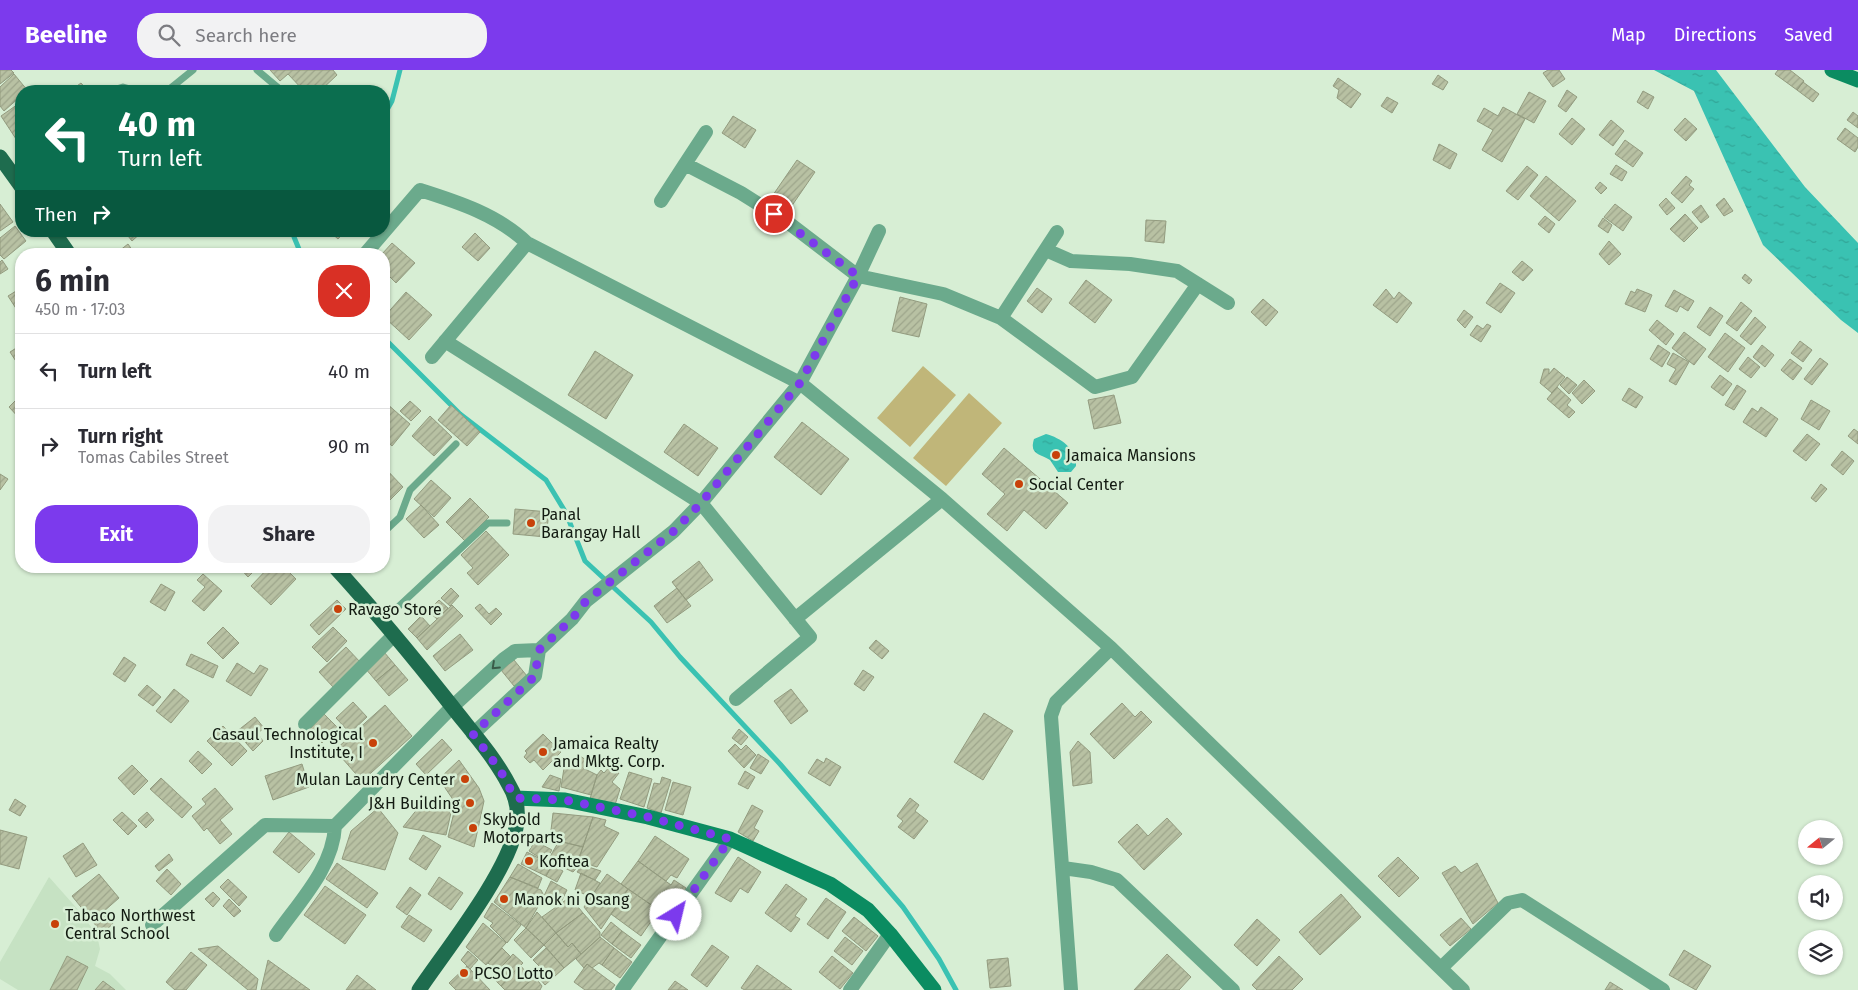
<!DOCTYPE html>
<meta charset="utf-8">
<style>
:root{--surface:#fff;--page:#f2f2f3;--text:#2b2b33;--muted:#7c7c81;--line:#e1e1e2;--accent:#7c3aed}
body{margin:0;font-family:"Fira Sans",sans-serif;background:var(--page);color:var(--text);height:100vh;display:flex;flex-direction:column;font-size:19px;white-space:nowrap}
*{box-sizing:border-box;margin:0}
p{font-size:16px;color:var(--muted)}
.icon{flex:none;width:28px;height:28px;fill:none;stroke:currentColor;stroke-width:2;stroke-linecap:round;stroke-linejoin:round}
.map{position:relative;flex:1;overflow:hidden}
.drawer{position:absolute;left:15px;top:178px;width:375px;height:325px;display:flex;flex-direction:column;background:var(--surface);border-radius:20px;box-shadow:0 1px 4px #0004}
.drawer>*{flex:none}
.banner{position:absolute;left:15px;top:15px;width:375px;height:152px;border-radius:20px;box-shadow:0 1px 4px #0004;background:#0b6e4f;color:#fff;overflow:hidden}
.needle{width:32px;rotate:252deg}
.buttons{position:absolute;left:1798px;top:750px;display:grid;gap:10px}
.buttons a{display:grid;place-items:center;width:45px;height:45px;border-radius:50%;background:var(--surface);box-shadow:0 1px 4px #0004;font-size:25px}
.pin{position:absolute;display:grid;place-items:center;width:42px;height:42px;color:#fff;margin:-21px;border:2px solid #fff;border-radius:50%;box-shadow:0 1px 5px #0007}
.me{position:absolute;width:55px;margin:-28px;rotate:36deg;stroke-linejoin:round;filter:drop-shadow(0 0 4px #0008)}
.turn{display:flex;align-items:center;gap:18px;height:105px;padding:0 20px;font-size:22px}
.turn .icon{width:65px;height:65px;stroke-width:2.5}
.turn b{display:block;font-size:35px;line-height:42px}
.then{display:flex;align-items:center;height:48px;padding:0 20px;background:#0003;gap:10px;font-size:19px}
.round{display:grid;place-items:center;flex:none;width:52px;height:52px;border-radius:20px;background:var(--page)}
.overview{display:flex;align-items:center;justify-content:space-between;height:85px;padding:0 20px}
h1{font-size:30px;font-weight:700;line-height:38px}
.action{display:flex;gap:10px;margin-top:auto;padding:10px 20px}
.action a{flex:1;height:58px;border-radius:20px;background:var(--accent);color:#fff;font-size:20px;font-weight:700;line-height:58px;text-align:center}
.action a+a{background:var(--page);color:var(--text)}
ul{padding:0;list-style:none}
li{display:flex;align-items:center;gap:15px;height:75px;padding:0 20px;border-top:1px solid var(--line)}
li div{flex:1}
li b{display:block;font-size:19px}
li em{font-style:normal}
header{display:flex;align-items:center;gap:30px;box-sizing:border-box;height:70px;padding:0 25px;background:var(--accent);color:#fff}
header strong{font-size:24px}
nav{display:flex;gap:28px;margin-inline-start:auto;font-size:18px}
.search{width:350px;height:45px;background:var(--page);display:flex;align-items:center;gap:12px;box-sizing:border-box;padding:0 18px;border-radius:20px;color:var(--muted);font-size:19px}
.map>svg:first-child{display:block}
.built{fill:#c6e2c3}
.grass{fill:#c0b679}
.water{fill:url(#water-ripples)}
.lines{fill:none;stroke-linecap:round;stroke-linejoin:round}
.stream{stroke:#3ac2b2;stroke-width:5}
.building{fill:url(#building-hatch);stroke:#939b7f}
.lane{stroke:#6baa8c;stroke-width:7}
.street{stroke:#6baa8c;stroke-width:14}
.secondary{stroke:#0b8c61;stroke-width:15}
.primary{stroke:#1e6c4e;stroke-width:15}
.oneway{stroke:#3a5b48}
.route{stroke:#7c3aed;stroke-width:9;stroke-dasharray:0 16.2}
.poi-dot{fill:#c84109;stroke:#d7eed4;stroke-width:2}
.labels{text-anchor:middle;stroke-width:5;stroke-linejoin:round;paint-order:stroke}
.poi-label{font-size:16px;fill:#121a11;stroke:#d7eed4;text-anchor:start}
</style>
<header>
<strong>Beeline</strong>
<div class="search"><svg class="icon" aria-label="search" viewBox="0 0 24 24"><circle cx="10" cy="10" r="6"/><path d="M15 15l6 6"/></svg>Search here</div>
<nav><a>Map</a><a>Directions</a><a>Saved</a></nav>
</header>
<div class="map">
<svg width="1858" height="920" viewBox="0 0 1858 920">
<defs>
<pattern id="water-ripples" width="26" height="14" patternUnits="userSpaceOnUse" patternTransform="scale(1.25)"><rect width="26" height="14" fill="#3ac2b2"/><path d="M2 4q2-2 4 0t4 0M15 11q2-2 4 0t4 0" fill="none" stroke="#32a698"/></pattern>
<pattern id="building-hatch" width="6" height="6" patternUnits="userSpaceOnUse" patternTransform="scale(1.25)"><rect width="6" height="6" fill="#b8c1a3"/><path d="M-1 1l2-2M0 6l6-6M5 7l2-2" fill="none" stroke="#9da58b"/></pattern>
</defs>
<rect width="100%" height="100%" fill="#d7eed4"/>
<path class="built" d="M49,807L80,842L97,865L100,879L95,896L110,904L126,920H18L0,909V892Z"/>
<path class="grass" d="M923,296L956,325L910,377L877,348Z
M969,323L1002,353L946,416L913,388Z"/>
<path class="water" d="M1654,0H1716L1805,117L1858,173V263L1841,250L1763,175L1694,21Z
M1046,364C1061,368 1077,379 1076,396L1071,402H1058L1050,390C1040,384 1029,385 1034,369Z"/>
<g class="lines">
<path class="stream" d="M384,45L392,31L400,0
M296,161L294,167L301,184
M384,268L460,344L546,410L566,443L585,491L651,552L680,587L780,694L903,837L939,889L956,920"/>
</g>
<path class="building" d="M0,0H11L14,3L0,14Z
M270,0H333L337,5L320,21H304L288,4L280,11Z
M1548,0H1559L1565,9L1553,17L1543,3Z
M1778,0H1790L1804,11L1797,20L1775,4Z
M14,4L28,21H21V26L4,41L0,36V17Z
M1438,5L1448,12L1443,20L1432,14Z
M1338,8L1361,24L1351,38L1337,28L1339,20L1333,16Z
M1803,12L1819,24L1813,32L1797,20Z
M81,13L88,21H70Z
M1567,20L1577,27L1566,42L1558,36Z
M1643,21L1654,27L1648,39L1637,32Z
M1529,22L1546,31L1534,53L1517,44Z
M1387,27L1398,33L1392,43L1381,36Z
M21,32V74L20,75L1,46Z
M1503,37L1525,49L1502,92L1482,80L1493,60L1477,51L1484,38L1498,46Z
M1853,42L1858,46V58L1847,50Z
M733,46L756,60L745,78L722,63Z
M1572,48L1585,59L1572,75L1559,64Z
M1685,48L1697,59L1686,71L1674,60Z
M1611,50L1624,61L1613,76L1599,65Z
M1845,58L1858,68V77L1855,82L1837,69Z
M1625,70L1643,83L1633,97L1615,84Z
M1439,74L1457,84L1450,99L1433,90Z
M797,90L815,102L791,137L773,125Z
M1616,95L1627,102L1622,111L1610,104Z
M1527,96L1538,105L1518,130L1506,121Z
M1546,106L1576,131L1559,151L1530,126Z
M1686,106L1692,111L1689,115L1694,119L1682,133L1671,123Z
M1600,112L1607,118L1601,124L1595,118Z
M1666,128L1675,138L1667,145L1659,135Z
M1724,128L1733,141L1724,146L1716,135Z
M0,134L13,152L0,161Z
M1615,134L1632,147L1623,161L1604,147Z
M1701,135L1709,147L1701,153L1692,142Z
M1685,144L1698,158L1684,172L1670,159Z
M1545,146L1555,154L1549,163L1538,154Z
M1603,148L1612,155L1608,163L1598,156Z
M1146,150L1166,151L1164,173L1145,171Z
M15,156L26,171L4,189L0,185V168Z
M124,161H143L132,171Z
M329,161H345L338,169Z
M475,163L490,178L478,191L462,177Z
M1609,171L1621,184L1609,195L1599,184Z
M392,173L415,193L396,213L384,201L382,184Z
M128,174L135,184H121L119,181Z
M2,190L8,199L0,204V192Z
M1522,191L1533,200L1523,211L1512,202Z
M1745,204L1752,210L1749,214L1742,208Z
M1086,210L1112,230L1095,253L1069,233Z
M1500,213L1515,223L1501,243L1486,233Z
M21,218V237L17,240L8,226Z
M1037,218L1052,229L1042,243L1027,231Z
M1386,219L1394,229L1399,222L1412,233L1397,253L1373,235Z
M1637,219L1652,225L1645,242L1625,234L1631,221L1635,223Z
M1674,220L1694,231L1688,241L1680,236L1677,242L1665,236Z
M406,222L432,245L409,270L384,247Z
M900,227L927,234L919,267L892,261Z
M1263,229L1278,242L1266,256L1251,242Z
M1741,232L1752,241L1737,261L1726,253Z
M1710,237L1723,246L1710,266L1697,257Z
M1464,240L1473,247L1465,258L1457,250Z
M1755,247L1766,257L1751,275L1740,266Z
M1657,250L1674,264L1666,275L1649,260Z
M1487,254L1491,256L1481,272L1470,265L1477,255L1483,259Z
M1684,262L1706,279L1694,295L1672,278Z
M1725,263L1745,278L1728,302L1708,287Z
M1800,271L1812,280L1803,292L1791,283Z
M21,275V295L19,296L10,282Z
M1658,275L1670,283L1662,297L1650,289Z
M1762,275L1774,285L1765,297L1753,287Z
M595,281L633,305L606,349L568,325Z
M1673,283L1689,292L1676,315L1669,311L1676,299L1667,294Z
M1748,287L1760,297L1751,308L1739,299Z
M1820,288L1828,294L1812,315L1804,309Z
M1790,289L1802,298L1793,310L1781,300Z
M1554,298L1565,307L1552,323L1540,313L1544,299H1549V304Z
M1720,305L1732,314L1723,326L1711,317Z
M1567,307L1577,315L1569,324L1560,315Z
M1584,310L1595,321L1582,334L1572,323Z
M1737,315L1746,321L1734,340L1725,335Z
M1557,317L1571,330L1567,335L1575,342L1569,348L1547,329Z
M1629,318L1643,327L1636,338L1622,330Z
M21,325V350L9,337Z
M1114,325L1121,353L1094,359L1088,330Z
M1811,330L1830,341L1819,360L1801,349Z
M410,331L421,341L411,351L400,341Z
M386,333L410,354L392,376L384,369V336Z
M451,335L480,362L467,376L438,350Z
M1761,337L1778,349L1766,367L1743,352L1752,338L1758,342Z
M430,346L452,367L434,386L412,366Z
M802,352L849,389L821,425L774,387Z
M684,354L718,378L698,406L664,382Z
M1854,359L1858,362V374L1848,366Z
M1807,364L1820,374L1806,391L1793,381Z
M1004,378L1068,433L1046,459L1024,440L1007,461L987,444L1005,424L982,404Z
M1842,381L1854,391L1843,405L1831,395Z
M384,397L403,417L385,435L384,433Z
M0,404L8,409L0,420Z
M431,410L451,428L434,447L414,429Z
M1821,414L1827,419L1816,432L1811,428Z
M470,428L489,447L465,471L446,452Z
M421,435L439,455L424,468L406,449Z
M515,439L549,442L546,467L513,464Z
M486,461L509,485L478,515L467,503L473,498L461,485Z
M699,491L713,510L686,530L672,512Z
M238,496H259L248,507Z
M270,496H283L296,509L271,535L251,516Z
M203,504L222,521L204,541L192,531L205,517L197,510Z
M161,514L175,522L165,541L150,532Z
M451,518L459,526L450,536L441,528Z
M677,518L691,536L667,553L654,536Z
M337,530L346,539L319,565L310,555Z
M439,530L448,538L437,549L428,541Z
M480,534L489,544L496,538L502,544L491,555L475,538Z
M452,535L463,546L427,580L417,568Z
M421,546L430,556L417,568L408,559Z
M223,557L239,573L223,589L207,573Z
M333,557L347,571L327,592L312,577Z
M460,564L473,580L445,601L433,586Z
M876,570L889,581L882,589L869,578Z
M346,577L361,593L334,618L319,602Z
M384,582L395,595L376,611L365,598Z
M191,584L218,596L213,608L186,595Z
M124,587L136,595L125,612L113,604Z
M514,590L527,606L514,616L501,600Z
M237,593L254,604L260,595L268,599L251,626L226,611Z
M395,595L408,610L389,626L376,611Z
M863,600L874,607L864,621L854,614Z
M147,615L161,627L153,636L138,625Z
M174,619L189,631L171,653L156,641Z
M791,619L808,641L791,654L774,631Z
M353,632L367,647L350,663L336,648Z
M1122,633L1135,647L1141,641L1152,652L1114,689L1090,664Z
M385,635L412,666L362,711L335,680Z
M984,643L1013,661L983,710L954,692Z
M324,644L337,657L322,673L309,660Z
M255,647L264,658L246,673L236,662Z
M223,656L247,681L232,696L207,671Z
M739,659L748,667L741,675L732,668Z
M257,663L263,671L253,681L246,673Z
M543,664L561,682L543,700L534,690L530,693L524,687L527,683L525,681Z
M442,669L452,680L426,705L416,694Z
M1078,671L1090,682L1092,713L1073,716L1070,682Z
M735,674L741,680L746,675L756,685L744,698L728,681Z
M198,681L212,694L202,704L189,691Z
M577,684L586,690L583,698L597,705L591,725L561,717L565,692L570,693Z
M758,684L769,691L761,704L750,698Z
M826,688L841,697L830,716L808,703L817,689L824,693Z
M459,690L479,718L484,731L474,777L448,767L456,734L439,709Z
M302,694L309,717L273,730L265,706Z
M132,695L148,711L134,725L118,708Z
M611,695L619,703L612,712L620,719L615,735L590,729L597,705L601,700L604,703Z
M745,701L755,707L748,719L738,714Z
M629,702L652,709L644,737L620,729Z
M550,705L561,709L559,721L542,717Z
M662,707L671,710L661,743L647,738L654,713L660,714Z
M161,708L192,737L182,748L150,719Z
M673,712L691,717L683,745L665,740Z
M215,718L233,739L220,750L232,764L220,774L207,758L204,761L192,746L206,734L202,729Z
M910,728L919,735L915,741L928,751L914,769L898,757L903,751L897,746Z
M15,729L26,736L20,746L9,740Z
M422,733L452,738L446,765L403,757Z
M752,735L763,741L754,758L759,761L753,771L738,762Z
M378,738L398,763L385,800L342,789L351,761Z
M122,742L137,756L128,765L113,750Z
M147,742L154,750L146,758L138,750Z
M553,743L593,747L583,777L550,769Z
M593,747L606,750L604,756L619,763L597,797L578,791Z
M1167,748L1182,764L1144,800L1118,772L1137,754L1148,766Z
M0,760L27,767L19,799L0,794Z
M289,762L315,784L299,803L273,782Z
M423,765L441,776L426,800L409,789Z
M655,766L689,789L677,808L671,805L666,811L638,791Z
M535,771L552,780L545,791L529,781Z
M559,771L583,777L578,791L582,792L573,802L548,790Z
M83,773L97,795L76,807L63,786Z
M527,782L552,795L546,806L521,794Z
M169,784L173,790L159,801L155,796Z
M738,787L761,802L748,823L740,818L731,832L715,823Z
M1398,787L1419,808L1399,827L1378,806Z
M638,791L671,815L674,810L686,818L667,846L621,814Z
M337,793L378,823L367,838L326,809Z
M1477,793L1498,833L1473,854L1442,803L1455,796L1461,803Z
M518,794L542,808L538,818L510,807Z
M552,795L563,801L557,812L546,806Z
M582,795L601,801L595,810L577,802Z
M167,799L181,814L171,825L156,811Z
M581,803L600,813L591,827L575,820Z
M99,804L119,828L103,842L113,854L102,863L72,826Z
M607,804L628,819L601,859L584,837Z
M439,807L463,823L451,840L428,824Z
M510,807L541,820L544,826L526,858L494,832Z
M228,809L247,827L239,836L220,817Z
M551,811L567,820L560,834L544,826Z
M786,814L807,829L795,846L800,849L791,862L765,843Z
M325,816L366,845L345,874L304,845Z
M410,817L421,825L407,845L396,837Z
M628,819L659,840L641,866L611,844Z
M213,822L220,829L213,837L205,829Z
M1341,824L1361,847L1320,885L1299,862Z
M570,827L583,843L556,863L542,847Z
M826,828L846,842L828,869L807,854Z
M229,829L241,841L234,847L223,836Z
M492,833L521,855L507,873L490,856L493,853L484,847Z
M537,842L556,863L544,875L526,858Z
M583,843L600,862V867L581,884L572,873L568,877L556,863Z
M409,845L432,860L424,872L401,857Z
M854,847L878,866L866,881L842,861Z
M1461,848L1471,859L1450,876L1440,865Z
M1257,849L1280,870L1257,896L1234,875Z
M611,852L622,861L612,874L601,865Z
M483,853L506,873L486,895L466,877Z
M526,858L544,875L531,888L514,870Z
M622,861L641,875L631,888L612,874Z
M556,863L568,877L572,873L581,884L564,898L544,875Z
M600,867L614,878L602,895L599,893L592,898L587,894L584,898L576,889Z
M845,867L863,881L852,895L834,881Z
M712,875L729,887L707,917L691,905Z
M218,876L258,909L256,920H248L198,879Z
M502,878L511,887L497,901L488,893Z
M546,878L564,898L545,915L535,903L541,898L533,890Z
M614,878L632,892L620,908L602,895Z
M1684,880L1711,896L1696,920L1669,905Z
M468,881L478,890L470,899L461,890Z
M191,882L207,895L186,920H175L166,912Z
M513,884L523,893L511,905L502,896Z
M1167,884L1191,907L1179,920H1134Z
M67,886L88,897L77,920H50Z
M832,886L853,903L840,919L819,902Z
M1279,886L1303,909L1292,920H1257L1252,915Z
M1008,888L1011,916L990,918L987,890Z
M268,890L310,920H261Z
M587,894L615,915L611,920H585L574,912Z
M520,895L532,909L520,920H505L501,916Z
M757,895L792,920H745L741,918Z
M467,896L470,899L490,920H456L449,913Z
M502,896L511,905L501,916L492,907Z
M357,905L376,920H346Z
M535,907L542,916L540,920H520Z
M103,911L115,920H95Z
M675,911L688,920H668Z
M1610,912L1623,920H1605Z"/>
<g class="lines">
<path class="lane" d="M257,0L282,21
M110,21L123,17L137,21
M167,21L193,0
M11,102L21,94
M384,462L400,447L410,420L456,374
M341,503L348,496
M383,551L488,453H507"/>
<path class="street" d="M661,131L685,94
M879,161L858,206L943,224L1001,248L1057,162
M1046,180L1071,191L1130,194L1177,201L1228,233
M365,184L420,120C458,132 498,145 527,173L800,313L942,429L1111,578L1463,920
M1001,248L1095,317L1132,307L1198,214
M445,271L701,433L810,567L736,629
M432,287L527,173
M795,549L942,429
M305,654L394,565
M473,664L535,606L539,580L572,549L586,531L674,461L701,433L800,313L858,206L790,154L741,123L685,94L706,62
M1063,798L1091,802L1117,810L1233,920
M152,855L265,755L335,756
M276,865C299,832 333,798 335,756L452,637L504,589L515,581L539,580
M1441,898L1508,833L1522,830L1663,920
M622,920L730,769
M850,920L890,864
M1071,920L1051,646L1056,632L1111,578"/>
<path class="secondary" d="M1832,0L1858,10
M515,728L565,730L648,747L730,769L830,814L868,840L890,864L934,920"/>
<path class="primary" d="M0,87L21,116
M53,161L69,184
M334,496C375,541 414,588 451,635C471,661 494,686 509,715C517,728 519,743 516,758C507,804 446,880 419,920"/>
</g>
<defs><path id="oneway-chevron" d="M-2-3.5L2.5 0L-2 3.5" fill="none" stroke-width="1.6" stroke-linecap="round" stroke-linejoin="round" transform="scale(1.25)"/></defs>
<use class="oneway" href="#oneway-chevron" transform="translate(495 596) rotate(137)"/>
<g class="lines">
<path class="route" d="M676,845L730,769L648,747L565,730L515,728L500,700L473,664L535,606L539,580L572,549L586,531L674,461L701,433L800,313L858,206L774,144"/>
</g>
<g class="poi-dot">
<circle cx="1056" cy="385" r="5"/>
<circle cx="1019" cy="414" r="5"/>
<circle cx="531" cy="453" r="5"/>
<circle cx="338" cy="539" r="5"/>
<circle cx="373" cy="673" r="5"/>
<circle cx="543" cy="682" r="5"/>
<circle cx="465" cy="709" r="5"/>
<circle cx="470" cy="733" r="5"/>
<circle cx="473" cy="758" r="5"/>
<circle cx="529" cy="791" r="5"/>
<circle cx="504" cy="829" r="5"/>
<circle cx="55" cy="854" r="5"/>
<circle cx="464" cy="903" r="5"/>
</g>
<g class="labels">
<g class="poi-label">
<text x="1066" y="391">Jamaica Mansions</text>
<text x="1029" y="420">Social Center</text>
<text x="541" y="450">Panal<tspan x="541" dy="18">Barangay Hall</tspan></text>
<text x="348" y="545">Ravago Store</text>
<text x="363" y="670" text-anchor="end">Casaul Technological<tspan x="363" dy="18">Institute, I</tspan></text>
<text x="553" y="679">Jamaica Realty<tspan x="553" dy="18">and Mktg. Corp.</tspan></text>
<text x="455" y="715" text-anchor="end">Mulan Laundry Center</text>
<text x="460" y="739" text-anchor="end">J&amp;H Building</text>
<text x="483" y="755">Skybold<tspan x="483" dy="18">Motorparts</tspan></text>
<text x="539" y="797">Kofitea</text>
<text x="514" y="835">Manok ni Osang</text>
<text x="65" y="851">Tabaco Northwest<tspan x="65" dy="18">Central School</tspan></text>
<text x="474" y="909">PCSO Lotto</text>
</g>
</g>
</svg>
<div class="buttons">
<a><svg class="needle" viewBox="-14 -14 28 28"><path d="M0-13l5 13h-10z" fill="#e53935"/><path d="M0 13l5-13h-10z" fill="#7c7c81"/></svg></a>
<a><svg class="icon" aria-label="sound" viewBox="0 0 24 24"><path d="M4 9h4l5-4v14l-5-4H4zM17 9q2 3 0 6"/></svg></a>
<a><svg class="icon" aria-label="layers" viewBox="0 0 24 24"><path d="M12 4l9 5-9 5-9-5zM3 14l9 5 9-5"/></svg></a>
</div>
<div class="pin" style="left:774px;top:144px;background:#d93025"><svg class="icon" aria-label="arrive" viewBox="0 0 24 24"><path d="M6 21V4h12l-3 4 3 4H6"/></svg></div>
<svg class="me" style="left:676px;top:845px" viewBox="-20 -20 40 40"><circle r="19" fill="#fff"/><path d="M0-13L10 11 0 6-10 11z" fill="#7c3aed"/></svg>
<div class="banner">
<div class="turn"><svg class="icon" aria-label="left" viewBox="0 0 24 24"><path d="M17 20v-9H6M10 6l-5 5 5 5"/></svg><div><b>40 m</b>Turn left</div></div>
<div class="then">Then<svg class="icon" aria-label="right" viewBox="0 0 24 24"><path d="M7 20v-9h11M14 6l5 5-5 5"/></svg></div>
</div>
<section class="drawer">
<div class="overview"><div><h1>6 min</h1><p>450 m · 17:03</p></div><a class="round" style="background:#d93025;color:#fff"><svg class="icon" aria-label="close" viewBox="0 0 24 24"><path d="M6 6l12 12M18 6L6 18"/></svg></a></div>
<ul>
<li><svg class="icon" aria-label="left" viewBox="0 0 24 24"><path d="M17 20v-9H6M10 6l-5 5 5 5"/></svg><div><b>Turn left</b></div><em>40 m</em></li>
<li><svg class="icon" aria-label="right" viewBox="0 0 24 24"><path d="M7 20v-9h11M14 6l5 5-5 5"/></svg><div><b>Turn right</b><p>Tomas Cabiles Street</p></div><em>90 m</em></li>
</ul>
<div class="action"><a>Exit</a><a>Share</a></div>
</section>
</div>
